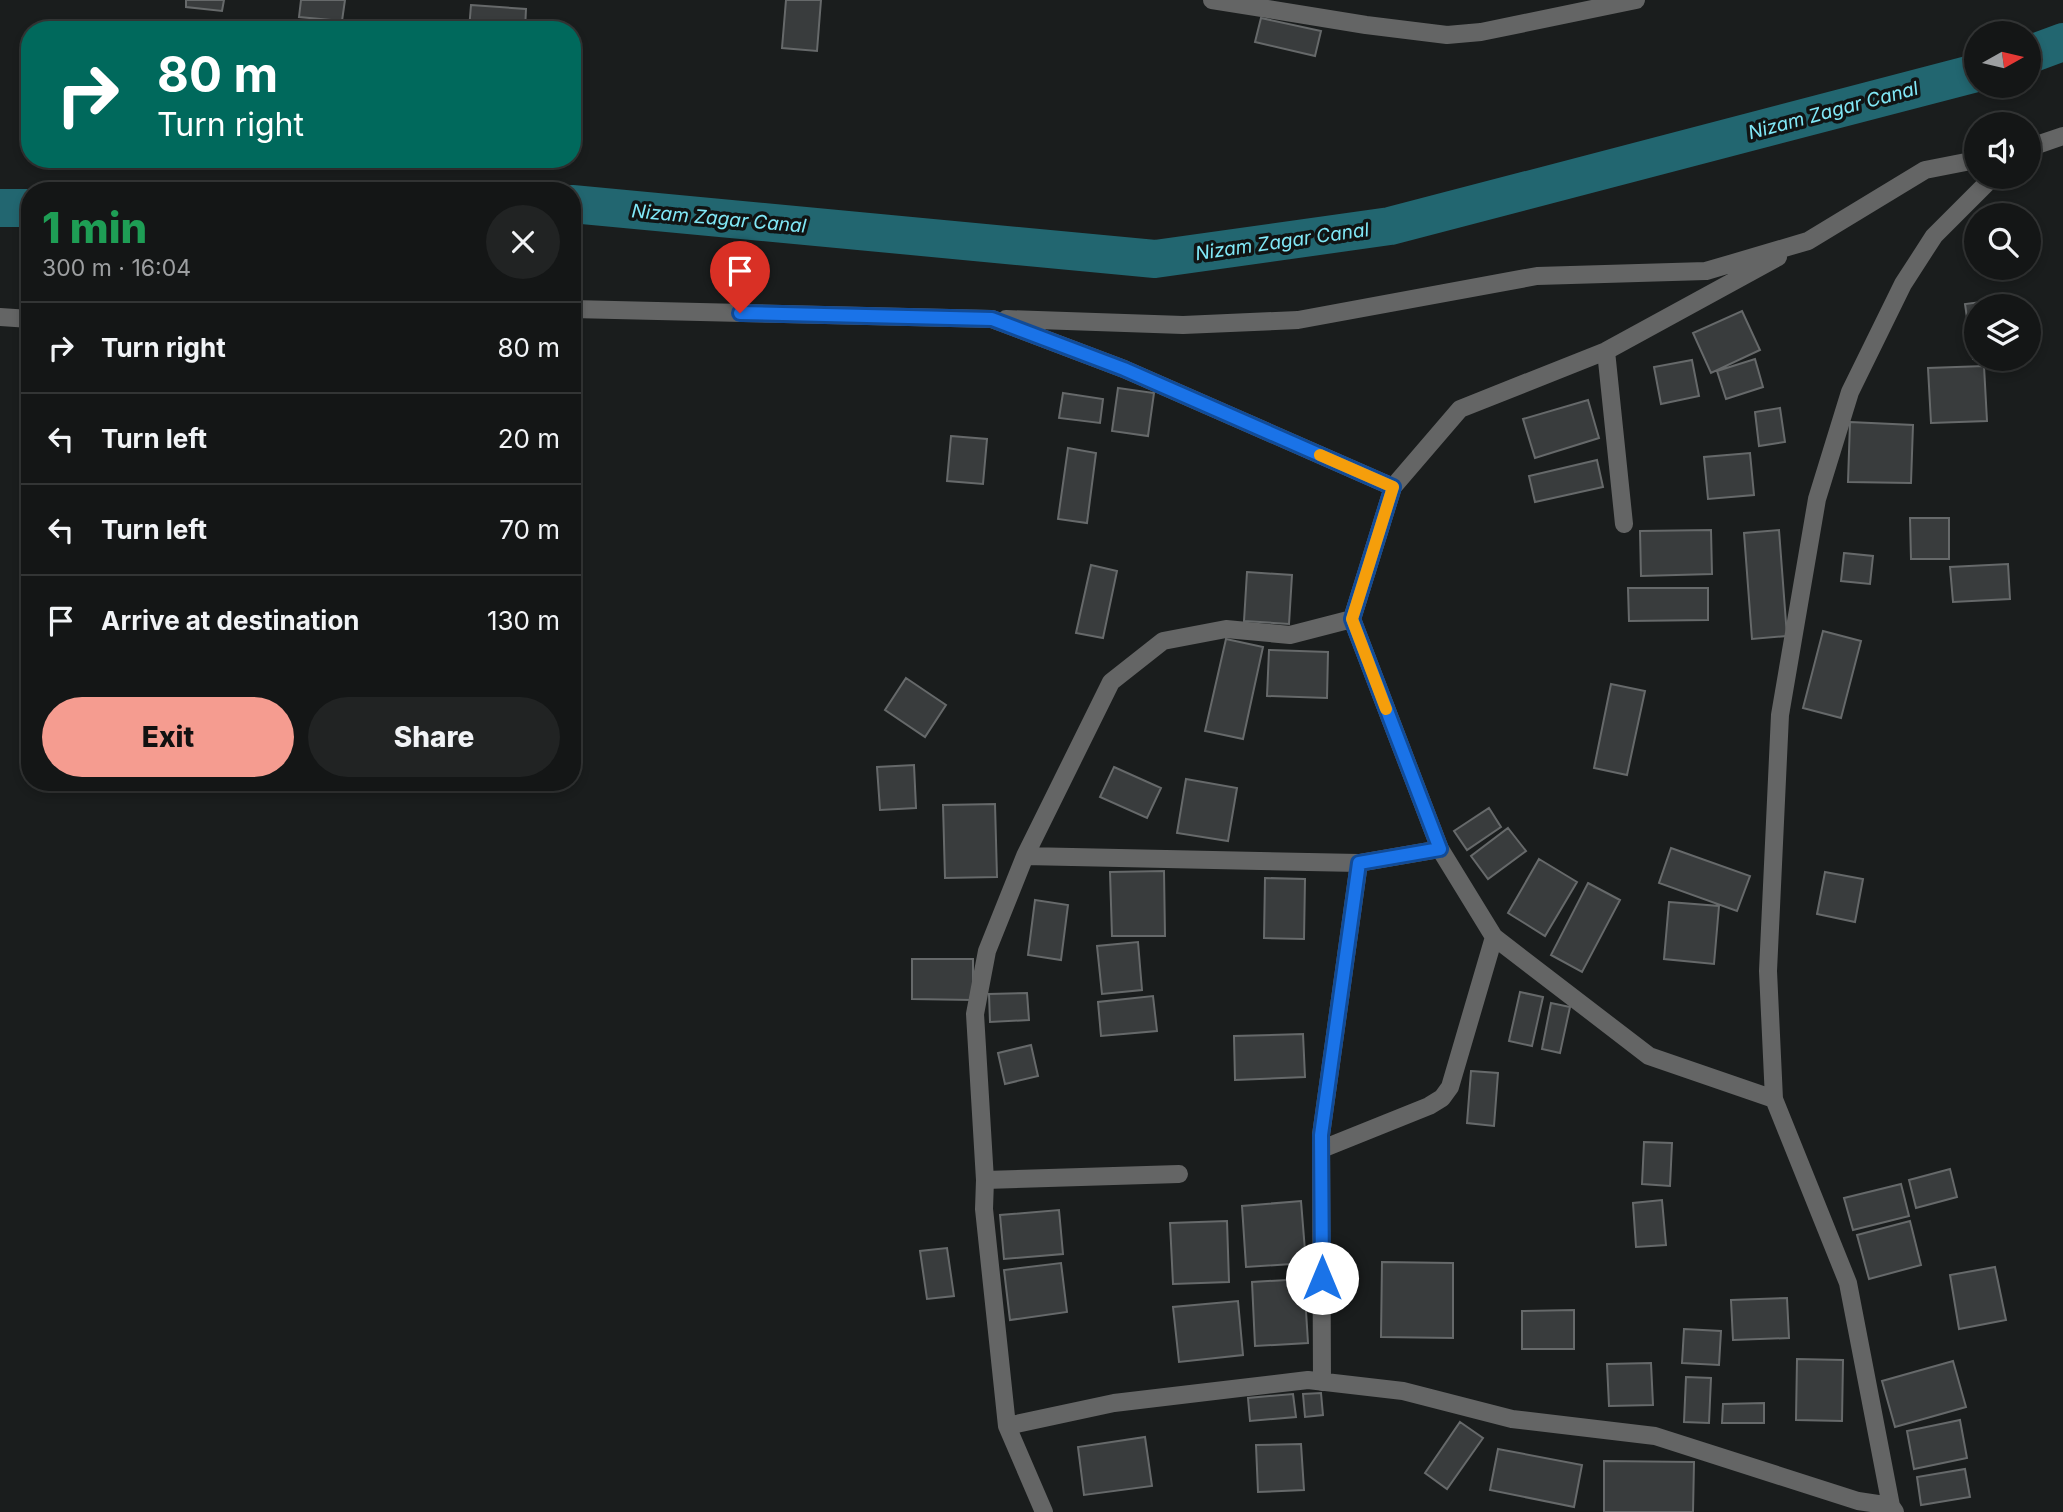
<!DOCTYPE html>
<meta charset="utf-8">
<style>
:root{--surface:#141616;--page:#212323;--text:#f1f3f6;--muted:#9d9fa1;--line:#333535;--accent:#f59c90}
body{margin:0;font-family:Inter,sans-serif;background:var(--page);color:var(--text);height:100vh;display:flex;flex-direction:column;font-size:26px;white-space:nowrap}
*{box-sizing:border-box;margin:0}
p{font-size:23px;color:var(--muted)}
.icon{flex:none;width:38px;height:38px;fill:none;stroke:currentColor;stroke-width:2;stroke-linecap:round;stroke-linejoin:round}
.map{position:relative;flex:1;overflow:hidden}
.sheet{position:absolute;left:21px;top:182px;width:560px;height:609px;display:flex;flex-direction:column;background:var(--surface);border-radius:28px;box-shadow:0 4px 10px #0003,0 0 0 2px var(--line)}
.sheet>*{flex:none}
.guide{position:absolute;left:21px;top:21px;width:560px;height:147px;border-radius:28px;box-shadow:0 4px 10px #0003,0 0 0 2px var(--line);background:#00695c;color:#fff;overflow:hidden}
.needle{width:46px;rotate:82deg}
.buttons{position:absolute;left:1964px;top:21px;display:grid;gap:14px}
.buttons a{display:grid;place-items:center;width:77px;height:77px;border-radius:50%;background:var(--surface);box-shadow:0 4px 10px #0003,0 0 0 2px var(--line);font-size:35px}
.pin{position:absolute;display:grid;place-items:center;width:60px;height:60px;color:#fff;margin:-72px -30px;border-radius:50% 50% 50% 0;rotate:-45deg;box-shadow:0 0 7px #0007}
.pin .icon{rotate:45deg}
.me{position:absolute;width:77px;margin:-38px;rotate:0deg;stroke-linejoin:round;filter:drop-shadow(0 0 5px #0008)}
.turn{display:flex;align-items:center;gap:24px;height:147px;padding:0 21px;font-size:32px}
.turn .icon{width:91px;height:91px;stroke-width:2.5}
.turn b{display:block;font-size:49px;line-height:60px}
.round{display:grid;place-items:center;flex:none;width:74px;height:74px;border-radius:37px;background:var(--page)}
.overview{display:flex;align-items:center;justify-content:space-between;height:119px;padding:0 21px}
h1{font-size:42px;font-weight:800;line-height:52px;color:#1e9e55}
.primary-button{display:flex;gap:14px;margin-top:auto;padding:14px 21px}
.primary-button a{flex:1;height:80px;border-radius:42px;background:var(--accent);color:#111;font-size:28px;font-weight:800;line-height:80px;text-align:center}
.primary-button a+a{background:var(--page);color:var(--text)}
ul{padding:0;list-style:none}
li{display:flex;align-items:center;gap:21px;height:91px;padding:0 21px;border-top:2px solid var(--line)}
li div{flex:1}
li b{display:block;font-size:26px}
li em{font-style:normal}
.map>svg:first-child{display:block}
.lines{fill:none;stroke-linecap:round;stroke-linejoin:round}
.canal{stroke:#226670;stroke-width:38}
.building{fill:#393c3d;stroke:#66696a;stroke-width:2}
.minor{stroke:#646565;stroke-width:18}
.route-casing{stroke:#114b97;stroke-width:18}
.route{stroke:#1a73e8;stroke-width:12}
.slow{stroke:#f59e0b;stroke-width:12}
.labels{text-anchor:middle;stroke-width:7;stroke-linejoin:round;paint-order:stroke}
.water-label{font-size:19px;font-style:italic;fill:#81e8f7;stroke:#111414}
</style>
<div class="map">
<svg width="2063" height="1512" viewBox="0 0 2063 1512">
<rect width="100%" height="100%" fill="#1a1d1d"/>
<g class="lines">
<path class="canal" d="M2028,55L2063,42
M572,204L1155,259L1390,226L1976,73
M0,208H30"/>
</g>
<path class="building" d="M186,0H224L222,11L186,7Z
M301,0H345L342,21L299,17Z
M786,0H821L817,51L782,48Z
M471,5L526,9L525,30H469Z
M1261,18L1321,31L1315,56L1255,42Z
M2012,298L2013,306H1976V359H1973L1965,304Z
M1742,311L1760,350L1711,373L1693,333Z
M1755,359L1763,387L1726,399L1717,371Z
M1692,360L1699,396L1661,404L1654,367Z
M1984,366L1987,421L1931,423L1928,368Z
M1118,388L1154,393L1148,436L1112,431Z
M1063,393L1103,399L1100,423L1059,418Z
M1588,400L1599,438L1535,458L1523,419Z
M1780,408L1785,442L1759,446L1755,412Z
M1850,422L1913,425L1911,483L1848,482Z
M951,436L987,439L983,484L947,481Z
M1068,448L1096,453L1087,523L1058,519Z
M1750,453L1754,495L1708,499L1704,457Z
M1597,460L1603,487L1535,502L1529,476Z
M1910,518H1949V559H1911Z
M1711,530L1712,574L1641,576L1640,531Z
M1779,530L1787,636L1752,639L1744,533Z
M1844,553L1873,556L1870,584L1841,581Z
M2008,564L2010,599L1953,602L1950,567Z
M1091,565L1117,571L1103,638L1076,633Z
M1247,572L1292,575L1289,624L1244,621Z
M1628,588H1708V620L1629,621Z
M1823,631L1861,641L1841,718L1803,708Z
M1226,639L1263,647L1243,739L1205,731Z
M1269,650L1328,652L1327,698L1267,696Z
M906,678L946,705L925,737L885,710Z
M1611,684L1645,691L1627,775L1594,768Z
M914,765L916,808L880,810L877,767Z
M1114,767L1161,788L1147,818L1100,797Z
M1186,779L1237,788L1228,841L1177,833Z
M995,804L997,877L945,878L943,805Z
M1489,808L1501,827L1467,850L1454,831Z
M1508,828L1526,851L1488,879L1471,856Z
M1671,848L1750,876L1737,911L1659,883Z
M1539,859L1577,882L1545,936L1508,913Z
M1164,871L1165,936H1112L1110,872Z
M1825,872L1863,879L1855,922L1817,914Z
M1265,878L1305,879L1304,939L1264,938Z
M1588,883L1620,900L1582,972L1551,955Z
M1035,900L1068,905L1061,960L1028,955Z
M1669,902L1719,906L1714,964L1664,959Z
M1138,942L1142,990L1102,994L1097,946Z
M912,959H973V1000L912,999Z
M1520,992L1543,997L1532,1046L1509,1041Z
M1027,993L1029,1020L990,1022L989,994Z
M1153,996L1157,1031L1101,1036L1098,1002Z
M1551,1003L1570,1007L1560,1053L1542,1049Z
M1303,1034L1305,1077L1235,1080L1234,1036Z
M1031,1045L1038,1076L1005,1084L998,1053Z
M1471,1071L1498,1073L1494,1126L1467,1123Z
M1644,1142L1672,1143L1670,1186L1642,1184Z
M1950,1169L1957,1197L1916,1208L1909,1180Z
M1901,1184L1909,1216L1853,1230L1844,1198Z
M1662,1200L1666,1245L1636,1247L1633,1203Z
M1301,1201L1306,1263L1246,1267L1242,1206Z
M1059,1210L1063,1254L1004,1259L1000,1215Z
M1227,1221L1229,1282L1173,1284L1170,1223Z
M1910,1221L1921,1265L1869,1279L1857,1235Z
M947,1248L954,1296L927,1299L920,1251Z
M1382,1262L1453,1263V1338L1381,1337Z
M1061,1263L1067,1312L1010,1320L1004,1270Z
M1995,1267L2006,1320L1959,1329L1950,1275Z
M1304,1279L1308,1343L1255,1346L1252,1282Z
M1787,1298L1789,1338L1733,1340L1731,1300Z
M1238,1301L1243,1355L1179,1362L1173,1307Z
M1574,1310V1349H1522V1311Z
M1684,1329L1721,1331L1719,1365L1682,1363Z
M1797,1359L1843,1360L1842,1421L1796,1420Z
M1953,1361L1966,1407L1895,1427L1882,1381Z
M1651,1363L1653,1405L1609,1406L1607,1364Z
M1686,1377L1711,1378L1709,1423L1684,1422Z
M1321,1393L1323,1415L1305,1417L1303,1394Z
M1293,1394L1296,1417L1250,1421L1248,1398Z
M1764,1403V1423H1722L1723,1404Z
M1960,1420L1967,1458L1914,1469L1907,1431Z
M1460,1422L1483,1438L1447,1489L1425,1473Z
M1145,1437L1152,1486L1084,1495L1078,1447Z
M1301,1444L1304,1490L1258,1492L1256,1445Z
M1498,1449L1582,1465L1574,1507L1490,1490Z
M1604,1461L1694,1462L1693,1512H1604Z
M1965,1469L1970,1497L1921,1505L1917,1477Z"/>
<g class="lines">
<path class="minor" d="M1212,0L1366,25L1447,35L1481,32L1636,0
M2028,148L2063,136
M572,309L992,319L1124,369L1393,487L1352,619L1440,849L1494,937L1649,1056L1774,1099L1848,1283L1891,1506L1895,1512
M0,317L30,319
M1006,319L1183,325L1298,320L1537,276L1706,271L1808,241L1925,170L1976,160
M1606,351L1778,257
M1393,487L1460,409L1606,351L1624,524
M1025,856L1111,682L1163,641L1226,629L1290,635L1352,619
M1774,1099L1768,971L1780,715L1817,499L1850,392L1903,284L1934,236L1993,177
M1322,1149L1429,1106L1442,1098L1450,1087L1494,937
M985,1180L1179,1174
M1322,1382L1321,1135L1359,863
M1007,1426L984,1209L985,1180L975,1014L987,951L1025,856L1359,863L1440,849
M1044,1512L1007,1426L1114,1403L1308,1380L1403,1391L1512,1419L1655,1436L1858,1501L1891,1506"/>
</g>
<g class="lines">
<defs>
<path id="route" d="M740,313L992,319L1124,369L1393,487L1352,619L1440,849L1359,863L1321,1135L1322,1278"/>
</defs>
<use href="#route" class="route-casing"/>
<use href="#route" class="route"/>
<path class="slow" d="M1320,455L1393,487L1352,619L1386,709"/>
</g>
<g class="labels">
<g class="water-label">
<text transform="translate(1833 110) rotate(-15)" y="7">Nizam Zagar Canal</text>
<text transform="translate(719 218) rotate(5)" y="7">Nizam Zagar Canal</text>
<text transform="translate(1282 241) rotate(-8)" y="7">Nizam Zagar Canal</text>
</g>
</g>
</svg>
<div class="buttons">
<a><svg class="needle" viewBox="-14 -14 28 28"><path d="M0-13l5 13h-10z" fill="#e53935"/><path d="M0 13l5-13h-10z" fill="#9d9fa1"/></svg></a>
<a><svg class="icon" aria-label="sound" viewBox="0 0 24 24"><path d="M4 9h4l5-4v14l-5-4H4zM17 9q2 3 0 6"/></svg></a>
<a><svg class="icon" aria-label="search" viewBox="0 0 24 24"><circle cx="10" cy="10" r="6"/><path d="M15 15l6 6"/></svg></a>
<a><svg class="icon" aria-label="layers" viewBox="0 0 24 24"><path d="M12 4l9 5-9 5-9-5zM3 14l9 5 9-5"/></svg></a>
</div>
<div class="pin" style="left:740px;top:313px;background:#d93025"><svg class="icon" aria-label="arrive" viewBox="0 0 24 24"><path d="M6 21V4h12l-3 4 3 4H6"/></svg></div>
<svg class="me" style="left:1322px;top:1278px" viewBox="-20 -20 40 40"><circle r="19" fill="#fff"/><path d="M0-13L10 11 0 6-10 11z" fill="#1a73e8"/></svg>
<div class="guide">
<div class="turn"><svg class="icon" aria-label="right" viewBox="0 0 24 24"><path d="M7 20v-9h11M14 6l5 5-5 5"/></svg><div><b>80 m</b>Turn right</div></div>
</div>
<section class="sheet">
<div class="overview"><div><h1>1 min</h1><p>300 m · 16:04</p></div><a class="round"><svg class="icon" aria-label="close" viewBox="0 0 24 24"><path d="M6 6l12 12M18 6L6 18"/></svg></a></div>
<ul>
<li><svg class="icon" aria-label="right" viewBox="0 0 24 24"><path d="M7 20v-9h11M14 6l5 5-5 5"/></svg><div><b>Turn right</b></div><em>80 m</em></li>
<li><svg class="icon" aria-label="left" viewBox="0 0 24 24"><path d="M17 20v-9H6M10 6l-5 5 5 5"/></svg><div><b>Turn left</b></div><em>20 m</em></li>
<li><svg class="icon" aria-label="left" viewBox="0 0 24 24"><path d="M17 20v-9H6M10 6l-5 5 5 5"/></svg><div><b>Turn left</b></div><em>70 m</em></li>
<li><svg class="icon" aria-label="arrive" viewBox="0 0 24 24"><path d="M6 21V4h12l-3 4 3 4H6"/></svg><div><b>Arrive at destination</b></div><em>130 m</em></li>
</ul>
<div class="primary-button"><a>Exit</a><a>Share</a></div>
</section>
</div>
